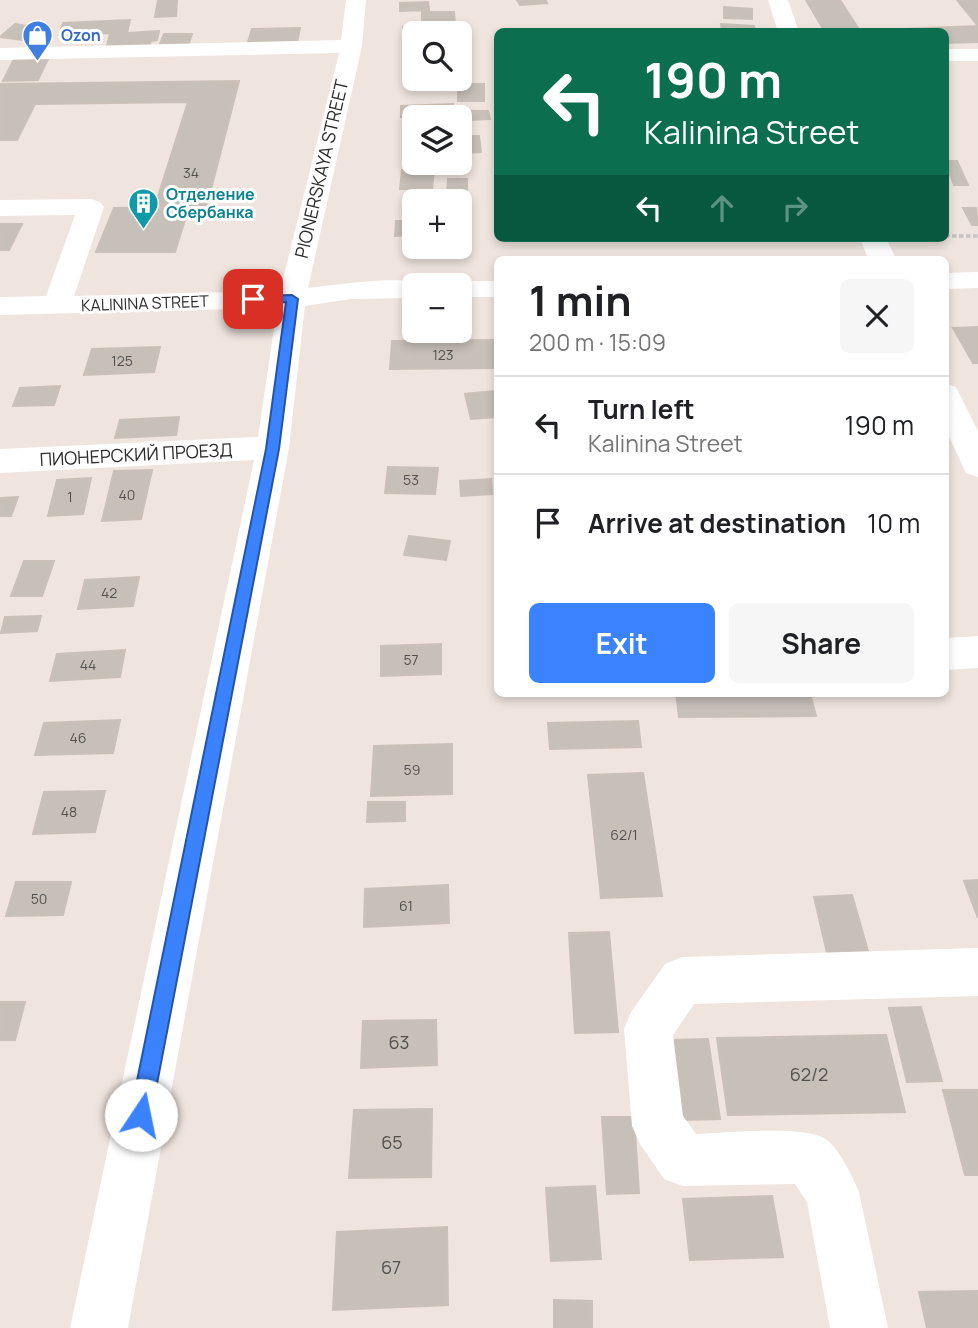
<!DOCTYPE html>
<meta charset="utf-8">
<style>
:root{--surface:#fff;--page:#f6f6f6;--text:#202124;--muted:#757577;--line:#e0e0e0;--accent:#3b82ff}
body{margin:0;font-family:Manrope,sans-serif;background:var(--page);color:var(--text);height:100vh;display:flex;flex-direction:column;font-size:26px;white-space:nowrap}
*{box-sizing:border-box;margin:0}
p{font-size:23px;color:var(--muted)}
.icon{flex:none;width:38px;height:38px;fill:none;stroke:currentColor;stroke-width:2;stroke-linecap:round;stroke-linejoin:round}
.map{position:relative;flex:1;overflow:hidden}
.details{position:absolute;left:494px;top:256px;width:455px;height:441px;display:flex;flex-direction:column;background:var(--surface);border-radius:10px;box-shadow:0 4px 10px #0003}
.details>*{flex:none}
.guide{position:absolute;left:494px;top:28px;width:455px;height:214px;border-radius:10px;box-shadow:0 4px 10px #0003;background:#0b6e4f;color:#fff;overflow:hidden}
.controls{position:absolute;left:402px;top:21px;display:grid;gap:14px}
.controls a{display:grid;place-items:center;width:70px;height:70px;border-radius:10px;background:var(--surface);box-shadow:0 4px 10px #0003;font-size:35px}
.pin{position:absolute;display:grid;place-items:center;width:60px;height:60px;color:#fff;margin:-30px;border-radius:14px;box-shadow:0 4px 10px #0006}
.me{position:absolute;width:77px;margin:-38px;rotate:11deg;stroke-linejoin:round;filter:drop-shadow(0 0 5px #0008)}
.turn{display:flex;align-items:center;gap:24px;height:147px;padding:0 35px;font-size:32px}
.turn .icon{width:91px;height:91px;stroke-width:2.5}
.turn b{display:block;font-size:49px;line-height:60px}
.lanes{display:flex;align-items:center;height:66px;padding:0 35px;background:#0003;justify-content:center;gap:35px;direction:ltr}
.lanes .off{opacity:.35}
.round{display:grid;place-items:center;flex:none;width:74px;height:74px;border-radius:10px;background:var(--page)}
.summary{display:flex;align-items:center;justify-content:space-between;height:119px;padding:0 35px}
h1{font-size:42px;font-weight:700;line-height:52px}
.cta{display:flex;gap:14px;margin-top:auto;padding:14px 35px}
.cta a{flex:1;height:80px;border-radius:10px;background:var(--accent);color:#fff;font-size:28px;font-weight:700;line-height:80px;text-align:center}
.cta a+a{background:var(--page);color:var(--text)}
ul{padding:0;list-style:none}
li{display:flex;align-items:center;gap:21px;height:98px;padding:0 35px;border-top:2px solid var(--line)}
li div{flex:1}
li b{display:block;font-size:26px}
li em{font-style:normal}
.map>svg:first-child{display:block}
.building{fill:#c7c0b9;stroke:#cbc0b7;stroke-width:2}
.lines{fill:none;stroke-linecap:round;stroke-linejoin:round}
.path{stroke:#c4c4c4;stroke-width:3.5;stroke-dasharray:4.5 2.5;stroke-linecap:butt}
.minor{fill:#fff;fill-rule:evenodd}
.route{fill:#3b82ff;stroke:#2654a6;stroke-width:2}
.labels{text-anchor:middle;stroke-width:6;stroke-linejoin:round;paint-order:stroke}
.number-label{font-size:14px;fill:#53514f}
.far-shop-label{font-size:16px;font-weight:bold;fill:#366cbe;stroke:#fff;text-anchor:start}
.far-culture-label{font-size:16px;font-weight:bold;fill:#0d838f;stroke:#fff;text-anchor:start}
.far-street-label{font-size:16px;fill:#2c2c2c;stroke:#fff}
.street-label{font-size:18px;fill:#2c2c2c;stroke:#fff}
.near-number-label{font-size:18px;fill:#53514f}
</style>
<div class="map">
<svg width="978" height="1328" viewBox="0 0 978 1328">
<rect width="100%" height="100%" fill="#efe4de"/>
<path class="building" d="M158,0H177L176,16L155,17Z
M517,0H546L547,3L520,5Z
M806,0H840L860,31L978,26V42L945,43V32H825Z
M957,0H978V26Z
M428,2L429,10L400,11V3Z
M724,7L752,9V19L724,18Z
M422,12H454L455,25L422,26Z
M130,20L127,33L159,31L157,40L151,41L150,44L107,46L110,33L59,35L63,23Z
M15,24L40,28L23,40L0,37Z
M721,24L754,26L755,32H722Z
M417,26L415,35H403V27Z
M300,28L297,42H248L252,29Z
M164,34H192L189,43L160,44Z
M14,59H48L38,80L3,81Z
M460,63H469L468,79H460Z
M405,69H415V79H440L404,80Z
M239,81L207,205L155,206L188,102L35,104L17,140H0V84Z
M458,84H484V101H458Z
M453,104V116L401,117V106Z
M468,111H488L490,119L469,120Z
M460,136H479L481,152L460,153Z
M415,141V153L403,154V142Z
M945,161H957L968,185H954Z
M402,170H434L432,189H400Z
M448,179H467V195H447Z
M189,207L175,252H96L114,208Z
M963,208H976L978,225H972Z
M396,221H415V235L395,236Z
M0,224H22L9,250H0Z
M978,327V363H973L953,328Z
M495,340L496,368L390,369L392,341Z
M160,347L154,372L84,375L92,349Z
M60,386L54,405L13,406L20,388Z
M494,391L497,417L471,419L465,394Z
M179,417L176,435L115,438L120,420Z
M388,467L438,468L435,494L385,493Z
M152,470L141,519L102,521L114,471Z
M91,478L83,514L48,516L57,480Z
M491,479L492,494L461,496L460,481Z
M18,497L11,516H0V498Z
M409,536L450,541L446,560L404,555Z
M24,561H54L42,596H11Z
M139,577L133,606L78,609L85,580Z
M41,616L37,631L1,633L5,617Z
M441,644V674L381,676V646Z
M125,650L120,677L50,681L57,654Z
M676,693H810L816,716L679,717Z
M120,720L113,753L35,755L44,723Z
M638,721L641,747L550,749L548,723Z
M452,744V794L371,796L374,746Z
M643,773L662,896L601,898L588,775Z
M105,791L95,832L33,834L44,792Z
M368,802H405V821L367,822Z
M978,880V918L964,881Z
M16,882H71L63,915L6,916Z
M448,885L449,923L364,927L365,889Z
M852,895L868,951L827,953L814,897Z
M609,932L618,1032L575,1033L569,933Z
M0,1002H25L15,1040H0Z
M921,1007L942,1081L907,1082L889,1008Z
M436,1020L437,1065L361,1068L363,1021Z
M886,1035L905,1112L728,1115L717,1038Z
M708,1039L720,1119L683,1120L673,1040Z
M943,1090H978V1175H965Z
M432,1109L431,1177L349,1178L354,1110Z
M602,1117H634L639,1193L607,1194Z
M595,1186L601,1259L551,1261L546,1188Z
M772,1196L783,1257L690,1260L683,1199Z
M447,1227L448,1305L333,1310L337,1232Z
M978,1291V1328H927L919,1292Z
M554,1300L592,1301V1328H554Z"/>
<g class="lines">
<path class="path" d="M945,236H978"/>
<path class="minor" d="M346,0H366L362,46L308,288C336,285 402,274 426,285H415V298L351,299L305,306L289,448L128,1328H70L254,460L0,473V449L258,437L277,308L0,315V297L46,296L75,215L0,216V200L91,199L100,202L104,207L74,296L280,291L339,53L0,60V48L341,40Z
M768,0H788L799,32H778Z
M945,49H978V61H945Z
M860,238H886L896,259H868Z
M978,272V288L945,289V273Z
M460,281H497V297H460V285H449Z
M945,384L956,387L978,431V477L966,473L945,428Z
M978,636V668L945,670V638Z
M978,948V996L694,1004L673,1035L683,1116L696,1134C725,1133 801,1125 824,1138C838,1146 853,1177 859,1192L888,1328H830L807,1202L795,1184L683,1186L664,1179L640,1144L632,1126L624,1029L631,1012L665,964L682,957Z"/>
</g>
<path class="route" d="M292,295L298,299L279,449L151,1115L148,1122L141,1125L133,1122L130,1115L266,449L286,302L253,303L247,299L253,296Z"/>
<defs>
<symbol id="shop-pin" viewBox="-11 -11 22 30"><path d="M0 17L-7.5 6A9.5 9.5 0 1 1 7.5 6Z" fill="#3f7fe0" stroke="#fff"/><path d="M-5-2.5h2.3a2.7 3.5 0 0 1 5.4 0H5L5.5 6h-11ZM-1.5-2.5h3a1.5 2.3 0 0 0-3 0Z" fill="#fff"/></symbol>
<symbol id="building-pin" viewBox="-11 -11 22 30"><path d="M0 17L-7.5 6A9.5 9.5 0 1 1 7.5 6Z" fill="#0f9aa8" stroke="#fff"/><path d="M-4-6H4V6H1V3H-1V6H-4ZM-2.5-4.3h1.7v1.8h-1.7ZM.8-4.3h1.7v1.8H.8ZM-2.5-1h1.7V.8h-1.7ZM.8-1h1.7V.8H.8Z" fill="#fff"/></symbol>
</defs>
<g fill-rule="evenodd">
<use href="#shop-pin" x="20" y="18" width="35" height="47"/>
<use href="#building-pin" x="126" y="186" width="35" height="47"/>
</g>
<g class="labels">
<g class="number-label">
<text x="191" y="178">34</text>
<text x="443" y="360">123</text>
<text x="122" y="366">125</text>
<text x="411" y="485">53</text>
<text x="127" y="500">40</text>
<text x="70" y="502">1</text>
<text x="109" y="598">42</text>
<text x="411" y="665">57</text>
<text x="88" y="670">44</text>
<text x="78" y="743">46</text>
<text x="412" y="775">59</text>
<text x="69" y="817">48</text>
<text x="624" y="840">62/1</text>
<text x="39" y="904">50</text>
<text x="406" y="911">61</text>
</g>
<g class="far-shop-label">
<text x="61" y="41">Ozon</text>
</g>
<g class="far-culture-label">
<text x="166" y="200">Отделение<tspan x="166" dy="18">Сбербанка</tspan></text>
</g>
<g class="far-street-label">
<text transform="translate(145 303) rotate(-2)" y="6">KALININA STREET</text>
</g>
<g class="street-label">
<text transform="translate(322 169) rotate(-77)" y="6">PIONERSKAYA STREET</text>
<text transform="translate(136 455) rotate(-3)" y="6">ПИОНЕРСКИЙ ПРОЕЗД</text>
</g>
<g class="near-number-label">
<text x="399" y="1049">63</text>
<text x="809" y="1081">62/2</text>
<text x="392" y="1149">65</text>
<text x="391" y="1274">67</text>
</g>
</g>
</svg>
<div class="controls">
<a><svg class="icon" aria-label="search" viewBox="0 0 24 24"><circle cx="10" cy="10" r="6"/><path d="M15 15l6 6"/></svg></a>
<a><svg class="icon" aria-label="layers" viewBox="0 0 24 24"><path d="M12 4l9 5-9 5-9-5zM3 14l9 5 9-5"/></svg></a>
<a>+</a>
<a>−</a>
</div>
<div class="pin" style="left:253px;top:299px;background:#d93025"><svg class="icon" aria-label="arrive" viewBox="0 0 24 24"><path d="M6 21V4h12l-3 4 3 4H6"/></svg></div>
<svg class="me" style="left:141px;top:1115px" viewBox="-20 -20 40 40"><circle r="19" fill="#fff"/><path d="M0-13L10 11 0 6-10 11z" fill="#3b82ff"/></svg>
<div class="guide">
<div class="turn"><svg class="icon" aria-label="left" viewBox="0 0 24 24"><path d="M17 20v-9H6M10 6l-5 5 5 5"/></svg><div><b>190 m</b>Kalinina Street</div></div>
<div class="lanes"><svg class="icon" aria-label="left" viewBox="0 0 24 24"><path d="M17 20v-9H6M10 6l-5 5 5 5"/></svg><svg class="icon off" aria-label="ahead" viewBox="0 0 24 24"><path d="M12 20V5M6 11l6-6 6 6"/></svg><svg class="icon off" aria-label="right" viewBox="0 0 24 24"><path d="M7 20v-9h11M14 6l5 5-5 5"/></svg></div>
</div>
<section class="details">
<div class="summary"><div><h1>1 min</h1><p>200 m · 15:09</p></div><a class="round"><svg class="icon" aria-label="close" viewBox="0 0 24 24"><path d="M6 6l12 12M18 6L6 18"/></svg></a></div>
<ul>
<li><svg class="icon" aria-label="left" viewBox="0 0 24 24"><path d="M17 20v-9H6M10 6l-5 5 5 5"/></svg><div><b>Turn left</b><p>Kalinina Street</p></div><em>190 m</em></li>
<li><svg class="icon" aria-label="arrive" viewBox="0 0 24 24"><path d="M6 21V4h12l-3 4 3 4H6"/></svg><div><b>Arrive at destination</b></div><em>10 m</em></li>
</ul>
<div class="cta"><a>Exit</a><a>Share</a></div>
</section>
</div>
